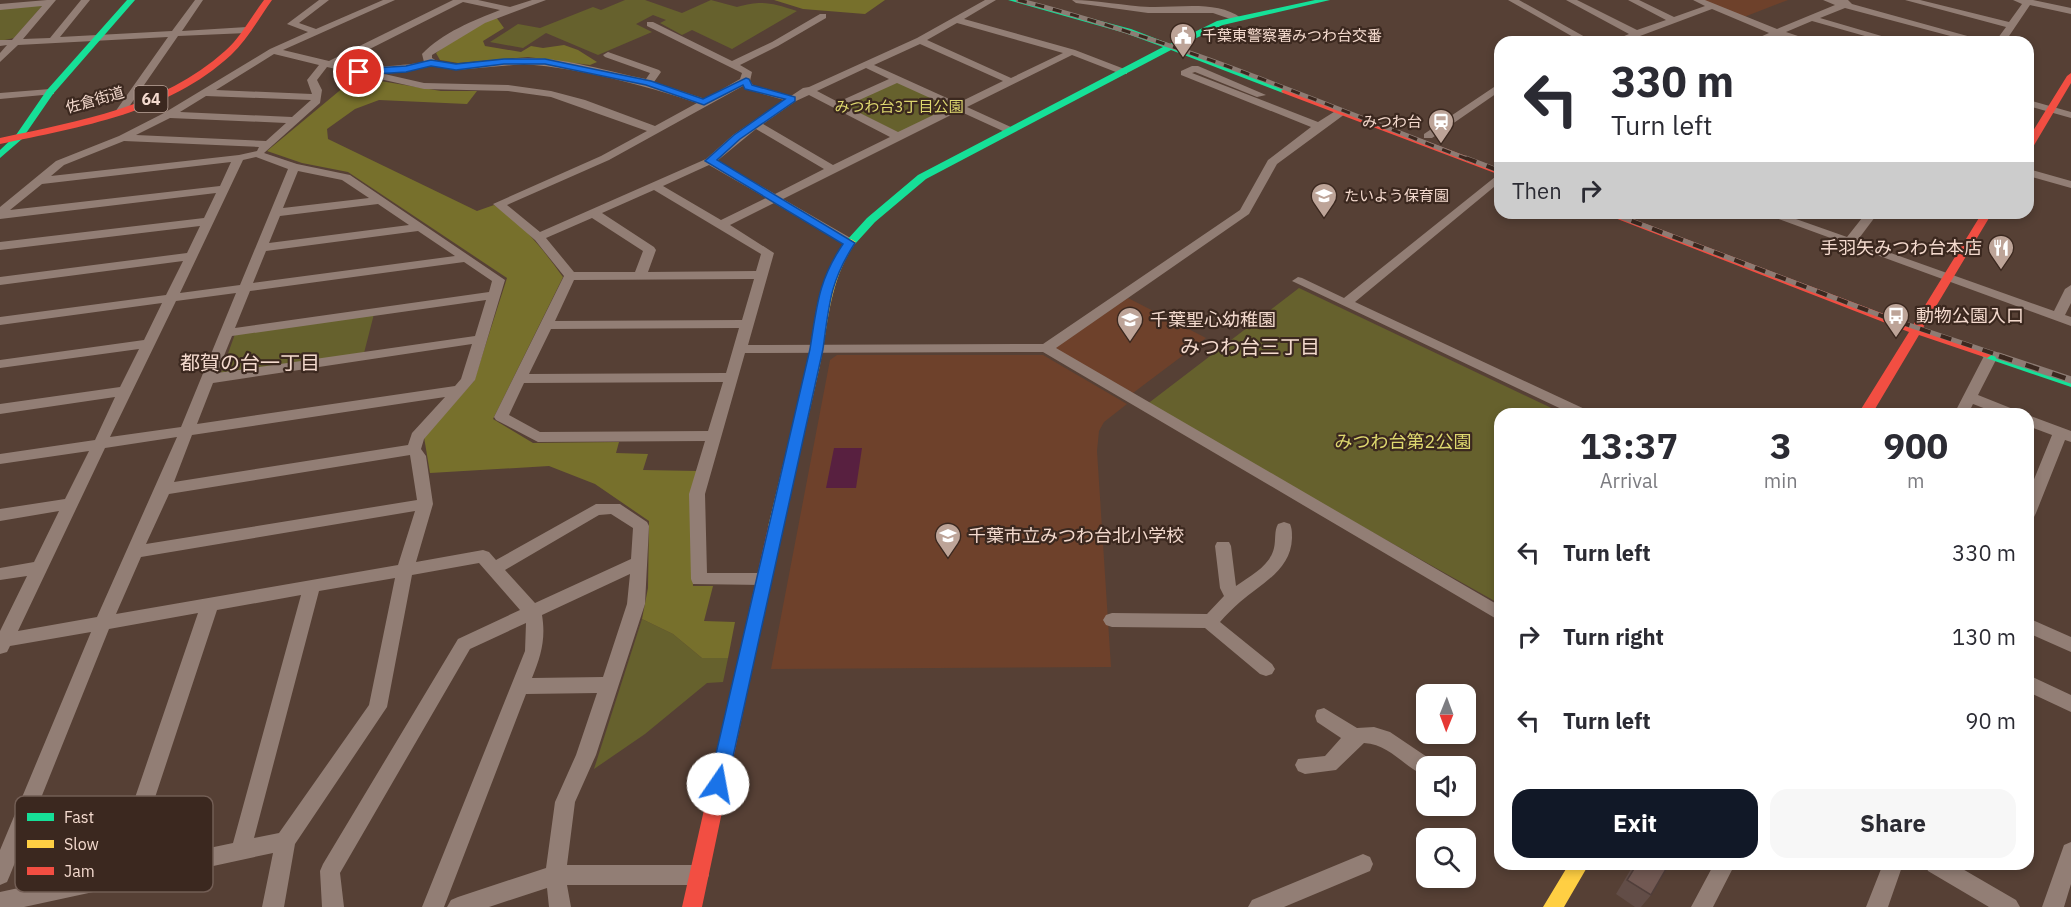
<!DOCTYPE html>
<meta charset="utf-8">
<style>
:root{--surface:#fff;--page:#f7f7f7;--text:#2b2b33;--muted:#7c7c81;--accent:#111827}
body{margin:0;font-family:"IBM Plex Sans","Noto Sans JP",sans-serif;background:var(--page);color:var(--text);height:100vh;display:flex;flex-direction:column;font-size:22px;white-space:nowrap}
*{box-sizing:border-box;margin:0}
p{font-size:20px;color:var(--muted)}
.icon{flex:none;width:33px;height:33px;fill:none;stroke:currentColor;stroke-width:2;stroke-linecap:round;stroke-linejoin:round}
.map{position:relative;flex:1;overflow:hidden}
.sheet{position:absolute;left:1494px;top:408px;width:540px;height:462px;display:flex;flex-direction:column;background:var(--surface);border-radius:18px;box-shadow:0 3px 9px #0003}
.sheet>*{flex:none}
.top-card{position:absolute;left:1494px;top:36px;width:540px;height:183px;border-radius:18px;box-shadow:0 3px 9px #0003;background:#fff;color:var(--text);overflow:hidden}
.needle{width:39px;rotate:181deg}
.fabs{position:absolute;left:1416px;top:684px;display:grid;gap:12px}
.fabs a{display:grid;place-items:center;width:60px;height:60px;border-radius:12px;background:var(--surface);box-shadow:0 3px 9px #0003;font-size:30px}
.pin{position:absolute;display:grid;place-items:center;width:51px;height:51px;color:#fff;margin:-26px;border:3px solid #fff;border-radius:50%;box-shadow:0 2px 6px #0007}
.me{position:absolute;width:66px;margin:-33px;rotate:12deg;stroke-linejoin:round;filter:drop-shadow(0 0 4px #0008)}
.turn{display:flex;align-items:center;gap:21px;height:126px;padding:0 18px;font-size:27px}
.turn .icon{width:78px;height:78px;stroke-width:2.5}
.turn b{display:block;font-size:42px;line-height:51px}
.then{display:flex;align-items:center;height:57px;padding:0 18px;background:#0003;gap:12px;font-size:22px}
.eta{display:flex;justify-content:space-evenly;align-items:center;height:102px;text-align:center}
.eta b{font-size:36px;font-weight:700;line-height:42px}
.cta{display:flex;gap:12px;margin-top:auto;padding:12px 18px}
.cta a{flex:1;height:69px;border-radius:18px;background:var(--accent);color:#fff;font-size:24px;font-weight:700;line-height:69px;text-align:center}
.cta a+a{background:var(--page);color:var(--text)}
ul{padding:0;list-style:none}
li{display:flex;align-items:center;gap:18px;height:84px;padding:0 18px}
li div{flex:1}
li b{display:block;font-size:22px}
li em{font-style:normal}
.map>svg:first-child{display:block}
.built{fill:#6e412b}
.green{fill:#66612d}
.forest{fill:#77702c}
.water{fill:#582040}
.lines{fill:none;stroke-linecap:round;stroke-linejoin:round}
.street{fill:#927e75;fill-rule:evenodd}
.fast{fill:#16e098;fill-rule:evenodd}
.slow{fill:#ffcf43;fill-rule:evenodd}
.jam{fill:#f24e42;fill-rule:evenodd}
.rail-far2-casing{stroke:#8d7c74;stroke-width:4.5}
.rail-far1-casing{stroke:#8d7c74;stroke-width:5}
.rail-casing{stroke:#8d7c74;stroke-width:7}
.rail-far2{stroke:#3b281f;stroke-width:3;stroke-dasharray:9;stroke-linecap:butt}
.rail-far1{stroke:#3b281f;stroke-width:4;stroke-dasharray:11;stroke-linecap:butt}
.rail{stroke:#3b281f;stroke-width:4.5;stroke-dasharray:14;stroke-linecap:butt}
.wall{fill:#624d47}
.building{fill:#725953;stroke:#503e3a;stroke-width:1.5}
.route{fill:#1a73e8;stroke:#114b97;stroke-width:1.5}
.labels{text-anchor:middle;stroke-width:4.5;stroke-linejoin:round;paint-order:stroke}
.far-poi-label{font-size:15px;fill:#f4dace;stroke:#3b281f;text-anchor:start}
.far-street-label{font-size:15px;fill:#f4dace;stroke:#3b281f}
.far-park-label{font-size:15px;fill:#ded86f;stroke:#3b281f}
.shield{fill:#3b281f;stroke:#bca59a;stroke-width:1.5}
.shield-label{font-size:16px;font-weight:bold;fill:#f4dace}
.poi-label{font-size:18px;fill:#f4dace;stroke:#3b281f;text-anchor:start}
.park-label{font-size:18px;fill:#ded86f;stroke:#3b281f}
.neighbourhood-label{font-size:20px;fill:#f4dace;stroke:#3b281f}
.key{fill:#3b281f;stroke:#725d54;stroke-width:1.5}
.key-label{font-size:16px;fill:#f4dace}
</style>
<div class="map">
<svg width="2071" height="907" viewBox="0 0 2071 907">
<rect width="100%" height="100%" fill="#564035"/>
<path class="built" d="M1702,0H1788L1744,17Z
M1128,298L1206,338L1133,393L1054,348Z
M837,355H1043L1127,404L1104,422L1099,431L1097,451L1111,667L771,669L830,360Z"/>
<path class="green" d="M625,0H645L682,13L711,0L737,7C763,0 771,3 797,11L732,49L692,30L682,35L660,23L666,20L653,15L636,24L652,32L598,55L546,33L523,48L490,42L518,24L540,28L593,7L601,10Z
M43,5L14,38L0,41V8Z
M894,82H899L952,106L905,132H896L846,106L847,104Z
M1299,288L1564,414H1500V604L1146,405Z
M374,314L364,353L221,373L235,334Z
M642,619L673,634L702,658H728L723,682L707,683L645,734L594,769Z"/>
<path class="forest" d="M774,0H885L865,14L803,9Z
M496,17L504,28L483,41L485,46L521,52L531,46L543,48L564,45L578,50L597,62L590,65L528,57L458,63L440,60L436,53L457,36Z
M356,77L441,91H477L467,104L379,100L355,109L327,129L328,139L477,211L494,205C525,226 541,247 563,277L493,419L533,443L619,442L616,453L648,454L643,470L698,471L690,495L693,586H713L704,621L735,622L728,658H702L673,634L642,619L648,588L649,521L595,484L549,466L430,473L424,437L474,381L507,278L348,172L302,163L267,151Z"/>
<path class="water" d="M834,448H862L856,488H826Z"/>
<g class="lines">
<path class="street" d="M47,0H56L23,39L50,38L81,0H90L60,37L172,31L195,0H203L182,31L247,27L252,30L247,33L178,36L124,114L120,115L115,112L168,37L18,45L0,62V53L7,45L0,46V40H12L42,6L0,10V4Z
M319,0H329L299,23L316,29L383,0H395L283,50L329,61L453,0H478L510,7L532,0H546L485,23L432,55V58C452,72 499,59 523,58C564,57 606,71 646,79L650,73L605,57L603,55L608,52L659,70L661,72L654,82L705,99L740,79L742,73L647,26V22H653L732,61L772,42L820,14H826V18L778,46L740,65L752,72L750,81L753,85L791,96L803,88L809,87L917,38L985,0H996L964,19L1075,50L1127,70V74H1121L1072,55L967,107L1013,128V132H1005L959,111L783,199L854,240V246H846L774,203L730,225L774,253L748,345L1043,344L1240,210L1268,160L1311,127L1181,75V71L1192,66H1198L1266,95L1257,97L1195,72L1192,73L1318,122L1337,110H1345V114L1277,164L1249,214L1056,348L1500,606V621L1043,352L745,353L705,494L707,573H763L769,574L771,579L769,584L763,585L693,584L691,579L689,494L705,441L538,442L496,420L494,417L564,276L535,240L493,204L601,156L647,131L551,97L508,91L424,89L327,67L317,80L322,90L320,103L264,153L297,164L350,175L505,280L475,380L424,439L421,449L426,456L433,504L416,562L483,550L489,552L496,560L596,504H620L647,522L649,526L645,604L596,755L575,802L567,865H699L706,868L709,875L706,882L699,885H567L571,907H549L547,888L489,907H447L451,900L458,897L546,868L555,802L576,755L597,693L526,694L444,907H422L525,651L526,623L470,649L340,873L344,907H322L320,871L323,864L458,639L520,610L479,563L412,575L387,707L295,844L284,907H262L273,853L24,907H0V892L111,868L198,613L109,629L10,875L7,882L0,885V850L91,632L10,646L7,652L0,654V631L27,576L0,580V568L34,562L59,511L0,521V509L65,499L89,451L0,464V454L95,440L115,397L0,414V404L120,387L139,349L0,368V360L144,340L162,303L0,325V317L166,295L183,261L0,285V277L187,253L200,226L0,250V242L204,218L216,193L0,219V207L56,161L119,136L164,113L270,49L308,32L287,24ZM463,2L500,10C474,20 442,33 422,54L424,62C412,65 374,66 369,70L340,64ZM957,23L1063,53L1011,78L927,40ZM920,44L1003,81L958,103L874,65ZM274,54L319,65L307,80L312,94L216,90ZM524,64C584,69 640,84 697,103L655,126L585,100L551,91L508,85L424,83L380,73L406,72L431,66L456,70ZM866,68L889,79L838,102L817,91ZM897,83L950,107L898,132L846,106ZM743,86L745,89L784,100L733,135L706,159L540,232L507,205L609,160ZM809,95L890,137L833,165L763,124L796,101ZM206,96L311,100L292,117L180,112ZM170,118L286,123L266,141L136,135ZM756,129L824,169L775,194L717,161ZM124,141L259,147L257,151L239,155L51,176L64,165ZM256,157L288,169L240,285L180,293L243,160ZM231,162L220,186L10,210L42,184ZM709,165L766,198L721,220L663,186ZM298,171L342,180L369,198L283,208ZM654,190L761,254L756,271L648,272L656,250L654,247L602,213ZM378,204L409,225L269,243L280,216ZM592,218L643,251L635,272H574L546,238ZM418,231L455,256L253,283L266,251ZM464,262L492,281L489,292L235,328L250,291ZM754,279L742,320L555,321L574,280ZM236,293L181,427L110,437L176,301ZM486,300L475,336L217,373L232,336ZM739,328L726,373L529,374L551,329ZM472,344L461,379L455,386L197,424L213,383ZM723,382L708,431L540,432L509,415L524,383ZM445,397L412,433L408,445L174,482L192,435ZM177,437L97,617L18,631L105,448ZM410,455L417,500L146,544L169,494ZM415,511L398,565L116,614L141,557ZM611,514L633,528L631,559L535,603L505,570L599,515ZM630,574L627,604L603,677L532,678C541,656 546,639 542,615ZM395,578L369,705L279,833L254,838L319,591ZM301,595L233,843L133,864L217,610Z
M1072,0C1098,0 1124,6 1150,7C1178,8 1217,0 1241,18L1236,21L1213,13H1148L1076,3Z
M1508,0H1519L1594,42H1582Z
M1566,0H1577L1637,30L1666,20L1628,0H1639L1674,17L1705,6L1693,0H1705L1777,29L1835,5L1823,0H1848L1852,4L1989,42H1973L1845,8L1820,18L1902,42H1886L1812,21L1786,32L1816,42H1800L1777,36L1762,42H1749L1769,33L1712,9L1624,42H1610L1629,34Z
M1905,0H1920L2009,22L2022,4L2013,0H2033L2071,8V14L2030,5L2005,42H1995L2006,27Z
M1500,83V91L1432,138H1424V134Z
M50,89L54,90V94L0,99V93Z
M2028,100L2071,112V118L2028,106Z
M2028,169L2071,181V188L2028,176Z
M1500,173V182L1355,302L1589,411L1591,414H1572L1292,281L1298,277L1302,278L1344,298Z
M1762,213H1779L1847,237L1866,213H1878L1857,241L2054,311L2065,289L2071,285V303L2065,315L2071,317V326Z
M1991,352L1998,356L1978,395L2018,411L2020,414H1999L1973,404L1968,414H1954L1984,356Z
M2028,415L2071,431V442L2065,440L2036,513L2034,517L2028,519V494L2052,435L2028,426Z
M1284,522L1290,524C1292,529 1292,532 1292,538C1291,570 1262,583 1240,602C1233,608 1226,615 1220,622L1272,664L1275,669L1272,674L1266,676L1260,674L1205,628L1112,627L1106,625L1103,620L1106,615L1112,613L1207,614L1224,596L1220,588L1215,546L1217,542H1229L1231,546L1236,586C1250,576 1270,566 1274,548C1276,540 1274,531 1278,524Z
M2028,618L2071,637V652L2028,633Z
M2028,675L2071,695V712L2028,692Z
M1324,708L1357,728L1374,727L1390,732L1433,761L1435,766H1426V776C1403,767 1390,744 1364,743L1336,770L1305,774L1298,771L1295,765L1298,759L1325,756L1341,738L1317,722L1315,716L1317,710Z
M2071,842V884L2064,907H2042L2064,845Z
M1363,854L1370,857L1373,864L1370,871L1284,907H1248L1252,900Z
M1714,864H1735L1713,907H1691Z
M1883,864H1903L1888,907H1866Z
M1925,864H1954L2016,900L2020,907H1989L1928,871Z"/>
<path class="fast" d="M127,0H135L53,94L22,139L0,158V150L16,135L47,90Z
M1008,0H1021L1131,29L1170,44L1217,21L1315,0H1330L1223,25L1178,47L1289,89V93H1283L1171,50L926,179L875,222L855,244H847V240L867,218L918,175L1163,47L1125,33Z
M1987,350L2071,379V387L1983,357L1981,354L1983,351Z"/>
<path class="slow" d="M851,239L856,242C829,281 829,320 820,365C808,419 795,473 782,527L780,531H770L768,527C781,473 794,419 807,366C818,317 817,282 847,240Z
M1569,864H1589L1564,907H1543Z"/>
<path class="jam" d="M264,0H272C259,18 248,39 231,55C168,113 81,127 0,144V138C79,121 163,107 225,51C241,37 251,17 264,0Z
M2071,73V83L2033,147L2028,150V139L2067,76Z
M1286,88L1500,169V175L1283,93L1281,91Z
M1602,213H1617L1913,325L1982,213H1992L1923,328L1991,351L1993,354L1987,358L1919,335L1872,414H1858L1909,332Z
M775,522L780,523L782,527L702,907H682L768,527L770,523Z"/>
<defs>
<path id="rail-far2" d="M1018,0C1173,39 1321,103 1470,160"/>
<path id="rail-far1" d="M1466,158L1500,171
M1611,213L1882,316L2004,357"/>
<path id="rail" d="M1999,356L2071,380"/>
</defs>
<use href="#rail-far2" class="rail-far2-casing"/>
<use href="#rail-far1" class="rail-far1-casing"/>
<use href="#rail" class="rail-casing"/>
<use href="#rail-far2" class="rail-far2"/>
<use href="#rail-far1" class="rail-far1"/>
<use href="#rail" class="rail"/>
</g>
<path class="wall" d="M1634,864H1669L1651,895L1641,907H1635L1616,894Z"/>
<path class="building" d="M1637,864H1669L1651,895L1627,880Z"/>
<path class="route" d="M504,59H545L651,81L703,99L746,78L749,79L752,85L795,97V101L740,139L717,160L855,243C830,281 829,305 823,349L727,784L725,790L718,792L712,790L709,784L810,349C817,306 818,281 843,244L705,161L734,135L785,99L745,89L743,85L704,105L646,85L545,64H504L456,70L431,66L406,72L359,75L354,72L359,69L406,66L431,60L456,64Z"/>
<defs>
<symbol id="civic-pin" viewBox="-11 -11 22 30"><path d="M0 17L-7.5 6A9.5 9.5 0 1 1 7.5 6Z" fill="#bda498" stroke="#3b281f"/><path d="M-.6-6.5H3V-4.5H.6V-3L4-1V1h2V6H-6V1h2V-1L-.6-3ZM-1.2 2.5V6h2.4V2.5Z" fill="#fff"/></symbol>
<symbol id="station-pin" viewBox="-11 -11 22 30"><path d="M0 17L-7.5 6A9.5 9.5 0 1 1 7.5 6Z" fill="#bda498" stroke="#3b281f"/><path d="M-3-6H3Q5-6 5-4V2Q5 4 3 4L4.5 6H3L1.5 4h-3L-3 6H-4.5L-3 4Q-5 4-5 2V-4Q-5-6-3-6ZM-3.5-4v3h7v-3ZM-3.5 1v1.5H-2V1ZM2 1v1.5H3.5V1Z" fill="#fff"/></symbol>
<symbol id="school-pin" viewBox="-11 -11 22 30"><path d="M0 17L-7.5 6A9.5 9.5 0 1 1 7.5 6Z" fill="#bda498" stroke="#3b281f"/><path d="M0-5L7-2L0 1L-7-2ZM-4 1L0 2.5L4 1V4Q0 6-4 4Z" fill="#fff"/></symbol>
<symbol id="restaurant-pin" viewBox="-11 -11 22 30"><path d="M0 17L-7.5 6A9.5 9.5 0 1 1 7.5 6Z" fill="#bda498" stroke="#3b281f"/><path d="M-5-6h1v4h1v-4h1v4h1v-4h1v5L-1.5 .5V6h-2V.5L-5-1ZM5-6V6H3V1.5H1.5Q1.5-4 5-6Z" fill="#fff"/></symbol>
<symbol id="bus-pin" viewBox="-11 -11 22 30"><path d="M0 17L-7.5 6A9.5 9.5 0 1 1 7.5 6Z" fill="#bda498" stroke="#3b281f"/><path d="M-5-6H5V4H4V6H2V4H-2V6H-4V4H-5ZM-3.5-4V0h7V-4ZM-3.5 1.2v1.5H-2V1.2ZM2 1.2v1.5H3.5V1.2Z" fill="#fff"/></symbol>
</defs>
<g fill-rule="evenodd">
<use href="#civic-pin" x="1168" y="21" width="30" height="40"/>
<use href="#station-pin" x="1426" y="107" width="30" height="40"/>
<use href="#school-pin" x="1309" y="181" width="30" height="40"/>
<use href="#restaurant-pin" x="1986" y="233" width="30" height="40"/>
<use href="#bus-pin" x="1881" y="301" width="30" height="40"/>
<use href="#school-pin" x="1115" y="305" width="30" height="40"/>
<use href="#school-pin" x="933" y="521" width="30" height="40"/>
</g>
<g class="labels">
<g class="far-poi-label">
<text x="1202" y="41">千葉東警察署みつわ台交番</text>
<text x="1422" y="127" text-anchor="end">みつわ台</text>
<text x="1344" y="201">たいよう保育園</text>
</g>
<g class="far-street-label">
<text transform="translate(95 100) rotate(-16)" y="5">佐倉街道</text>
</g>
<g class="far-park-label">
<text x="899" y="112">みつわ台3丁目公園</text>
</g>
<rect class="shield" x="134.5" y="86" width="33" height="26" rx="4.5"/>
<g class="shield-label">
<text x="151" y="105">64</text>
</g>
<g class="poi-label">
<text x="1982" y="254" text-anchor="end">手羽矢みつわ台本店</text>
<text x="1916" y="322">動物公園入口</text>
<text x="1150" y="326">千葉聖心幼稚園</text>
<text x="968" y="542">千葉市立みつわ台北小学校</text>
</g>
<g class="park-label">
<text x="1403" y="448">みつわ台第2公園</text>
</g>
<g class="neighbourhood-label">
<text x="1250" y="354">みつわ台三丁目</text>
<text x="250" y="370">都賀の台一丁目</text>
</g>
</g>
<rect x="15" y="796" width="198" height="96" rx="9" class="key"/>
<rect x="27" y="813" width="27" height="8" fill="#16e098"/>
<rect x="27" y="840" width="27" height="8" fill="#ffcf43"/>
<rect x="27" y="867" width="27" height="8" fill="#f24e42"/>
<g class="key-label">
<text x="64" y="823">Fast</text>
<text x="64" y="850">Slow</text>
<text x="64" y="877">Jam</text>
</g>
</svg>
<div class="fabs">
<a><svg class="needle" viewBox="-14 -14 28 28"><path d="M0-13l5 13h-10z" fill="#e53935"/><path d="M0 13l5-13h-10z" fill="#7c7c81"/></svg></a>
<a><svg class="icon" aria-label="sound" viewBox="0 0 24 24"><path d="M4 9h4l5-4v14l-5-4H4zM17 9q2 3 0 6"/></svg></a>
<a><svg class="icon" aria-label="search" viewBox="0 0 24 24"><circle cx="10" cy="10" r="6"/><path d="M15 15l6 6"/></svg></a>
</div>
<div class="pin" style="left:359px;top:72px;background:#d93025"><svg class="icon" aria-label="arrive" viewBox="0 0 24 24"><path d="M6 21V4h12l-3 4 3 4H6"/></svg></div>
<svg class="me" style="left:718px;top:784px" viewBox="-20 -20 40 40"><circle r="19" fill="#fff"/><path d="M0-13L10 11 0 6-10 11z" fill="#1a73e8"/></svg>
<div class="top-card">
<div class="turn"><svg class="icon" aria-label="left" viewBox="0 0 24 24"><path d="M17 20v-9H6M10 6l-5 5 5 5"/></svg><div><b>330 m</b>Turn left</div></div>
<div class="then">Then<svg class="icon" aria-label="right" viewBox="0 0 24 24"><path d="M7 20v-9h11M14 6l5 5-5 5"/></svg></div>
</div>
<section class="sheet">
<div class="eta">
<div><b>13:37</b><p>Arrival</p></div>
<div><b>3</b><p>min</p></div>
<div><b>900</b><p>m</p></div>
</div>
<ul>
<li><svg class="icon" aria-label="left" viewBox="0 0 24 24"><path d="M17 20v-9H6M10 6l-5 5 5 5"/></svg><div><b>Turn left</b></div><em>330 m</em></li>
<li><svg class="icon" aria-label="right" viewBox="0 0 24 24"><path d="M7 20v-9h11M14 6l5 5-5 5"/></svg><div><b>Turn right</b></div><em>130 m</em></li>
<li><svg class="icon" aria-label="left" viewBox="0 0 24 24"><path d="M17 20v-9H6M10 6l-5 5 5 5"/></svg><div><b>Turn left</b></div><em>90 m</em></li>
</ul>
<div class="cta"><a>Exit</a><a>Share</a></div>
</section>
</div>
